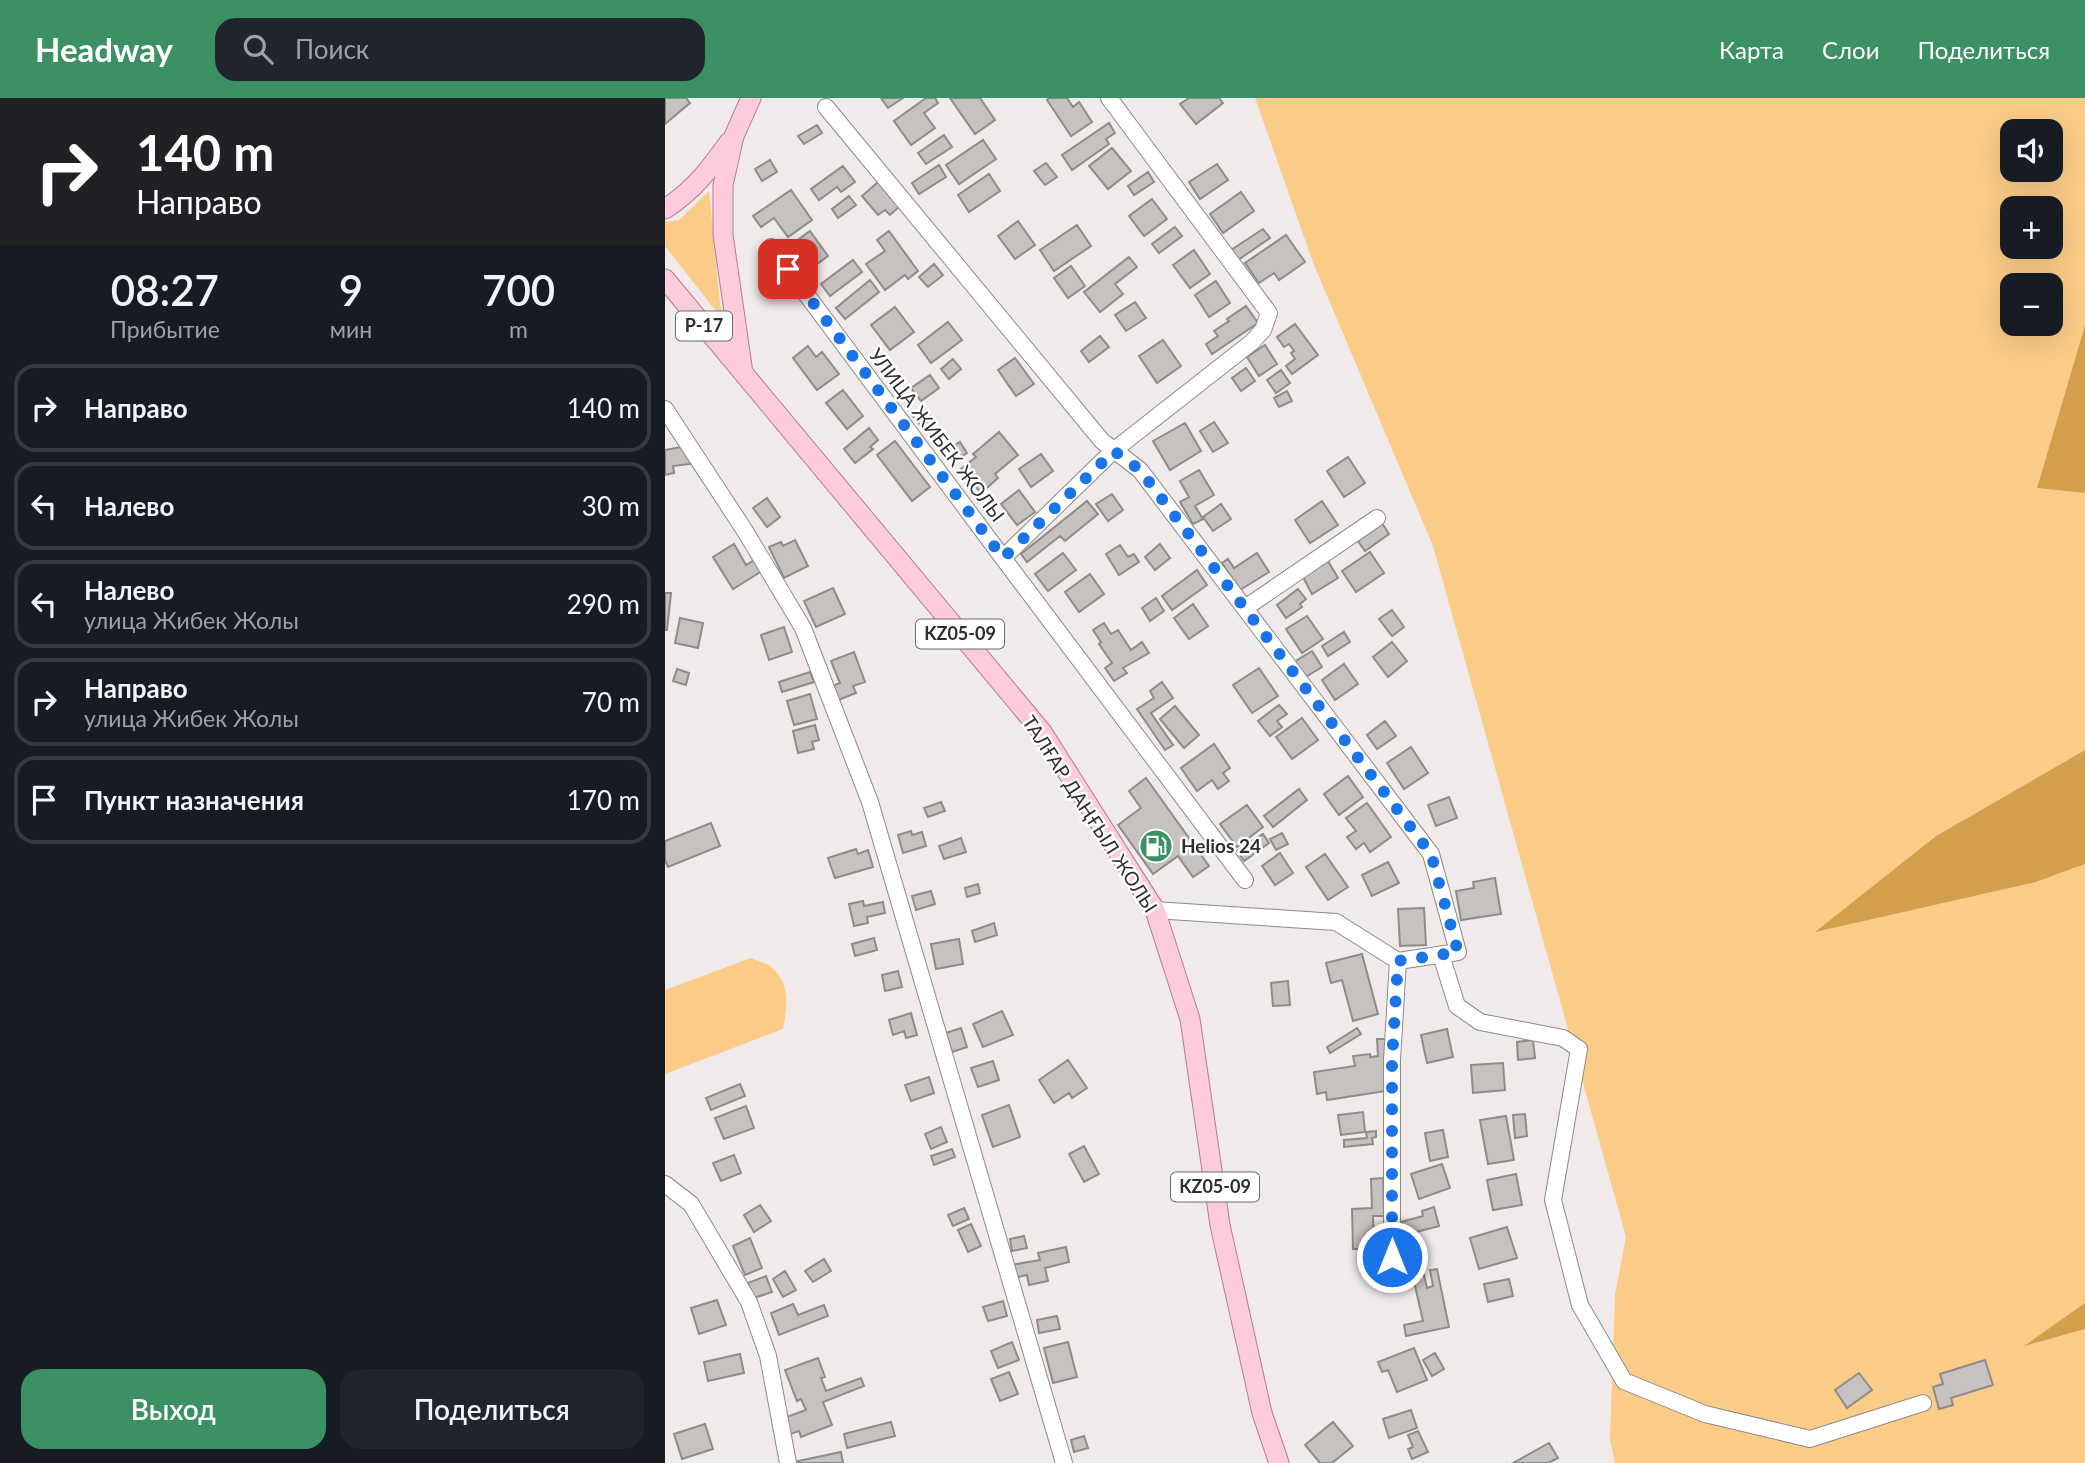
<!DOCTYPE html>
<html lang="ru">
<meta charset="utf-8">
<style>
:root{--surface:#171b24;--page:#20242c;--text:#f1f3f6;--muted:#9ea1a6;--line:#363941;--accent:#3c9164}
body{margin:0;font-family:Lato,sans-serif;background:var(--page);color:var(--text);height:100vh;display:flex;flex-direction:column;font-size:26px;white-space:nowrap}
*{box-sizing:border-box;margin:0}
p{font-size:23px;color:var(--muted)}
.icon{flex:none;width:38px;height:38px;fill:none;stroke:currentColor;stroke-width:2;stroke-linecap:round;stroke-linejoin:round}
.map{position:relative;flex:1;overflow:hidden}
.sheet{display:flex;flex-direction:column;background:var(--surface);width:665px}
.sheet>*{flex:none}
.guide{background:#202124;color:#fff;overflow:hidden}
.tools{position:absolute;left:1335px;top:21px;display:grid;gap:14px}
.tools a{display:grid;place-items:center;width:63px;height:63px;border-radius:14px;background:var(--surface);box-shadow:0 7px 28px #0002;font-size:35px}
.pin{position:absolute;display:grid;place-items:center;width:60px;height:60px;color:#fff;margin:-30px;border-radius:14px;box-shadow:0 4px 10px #0006}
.me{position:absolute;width:77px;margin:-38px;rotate:0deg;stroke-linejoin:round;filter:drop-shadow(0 0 5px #0008)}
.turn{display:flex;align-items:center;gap:24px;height:147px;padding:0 21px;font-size:32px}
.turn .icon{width:91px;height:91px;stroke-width:2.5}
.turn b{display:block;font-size:49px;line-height:60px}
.eta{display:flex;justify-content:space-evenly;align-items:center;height:119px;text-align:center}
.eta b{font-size:42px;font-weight:600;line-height:49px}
.button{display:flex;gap:14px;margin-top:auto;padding:14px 21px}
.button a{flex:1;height:80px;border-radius:21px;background:var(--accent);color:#fff;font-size:28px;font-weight:600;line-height:80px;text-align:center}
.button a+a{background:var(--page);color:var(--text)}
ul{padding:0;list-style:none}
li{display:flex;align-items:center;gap:21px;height:88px;margin:0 14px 10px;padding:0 7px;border:4px solid var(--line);border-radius:21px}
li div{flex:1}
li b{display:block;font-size:26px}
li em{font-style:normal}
header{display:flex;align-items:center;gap:42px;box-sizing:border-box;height:98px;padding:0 35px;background:var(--accent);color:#fff}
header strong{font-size:33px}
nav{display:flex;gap:38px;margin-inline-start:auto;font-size:24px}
.search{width:490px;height:63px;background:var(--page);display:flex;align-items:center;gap:18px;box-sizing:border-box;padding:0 24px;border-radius:21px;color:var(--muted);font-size:26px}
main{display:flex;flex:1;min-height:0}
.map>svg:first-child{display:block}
.green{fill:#fbcc87;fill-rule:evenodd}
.forest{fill:#d49f4d}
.building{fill:#c6c2c0;stroke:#8f8b89;stroke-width:2}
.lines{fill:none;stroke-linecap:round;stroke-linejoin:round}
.minor-casing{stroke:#8f8a8a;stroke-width:18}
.major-casing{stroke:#b47c92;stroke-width:21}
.minor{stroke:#fff;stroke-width:16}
.major{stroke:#fdcade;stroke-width:19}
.route{stroke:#1a73e8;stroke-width:12;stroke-dasharray:0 21.6}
.labels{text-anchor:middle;stroke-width:5;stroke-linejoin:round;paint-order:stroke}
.shield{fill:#fff;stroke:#6d6c6c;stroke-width:2}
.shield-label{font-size:18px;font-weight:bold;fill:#2f2d2d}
.street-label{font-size:19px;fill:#2f2d2d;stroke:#fff}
.poi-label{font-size:19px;font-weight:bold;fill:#2f2d2d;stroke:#fff;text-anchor:start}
</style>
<header>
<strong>Headway</strong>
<div class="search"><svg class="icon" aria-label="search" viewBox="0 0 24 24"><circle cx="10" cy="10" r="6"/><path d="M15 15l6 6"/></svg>Поиск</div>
<nav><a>Карта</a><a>Слои</a><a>Поделиться</a></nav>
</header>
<main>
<section class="sheet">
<div class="guide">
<div class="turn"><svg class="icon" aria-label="right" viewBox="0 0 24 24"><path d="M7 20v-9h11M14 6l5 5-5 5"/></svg><div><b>140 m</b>Направо</div></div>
</div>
<div class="eta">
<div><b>08:27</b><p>Прибытие</p></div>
<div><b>9</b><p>мин</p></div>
<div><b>700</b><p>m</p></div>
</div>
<ul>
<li><svg class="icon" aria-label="right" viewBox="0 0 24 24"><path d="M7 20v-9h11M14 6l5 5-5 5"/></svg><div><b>Направо</b></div><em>140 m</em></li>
<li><svg class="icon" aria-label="left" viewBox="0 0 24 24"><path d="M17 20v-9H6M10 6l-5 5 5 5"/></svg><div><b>Налево</b></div><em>30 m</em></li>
<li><svg class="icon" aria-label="left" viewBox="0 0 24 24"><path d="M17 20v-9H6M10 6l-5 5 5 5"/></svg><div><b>Налево</b><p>улица Жибек Жолы</p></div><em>290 m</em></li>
<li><svg class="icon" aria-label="right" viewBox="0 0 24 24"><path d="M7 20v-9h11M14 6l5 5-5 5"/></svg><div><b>Направо</b><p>улица Жибек Жолы</p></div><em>70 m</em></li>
<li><svg class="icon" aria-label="arrive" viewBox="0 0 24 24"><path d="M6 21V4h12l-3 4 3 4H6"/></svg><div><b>Пункт назначения</b></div><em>170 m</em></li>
</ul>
<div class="button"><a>Выход</a><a>Поделиться</a></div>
</section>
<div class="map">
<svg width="1420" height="1365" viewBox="0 0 1420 1365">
<rect width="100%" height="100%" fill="#f0eaea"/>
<path class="green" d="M590,0H1420V227L1372,390L1420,395V652L1271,738L1152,833L1371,784L1420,766V1205L1362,1246L1420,1231V1365H950L945,1342L950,1197L961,1139L768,448L649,167ZM1348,33H1386V72H1348ZM1348,110H1386V149H1348ZM1348,187H1386V226H1348Z
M44,93L55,206L67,240L50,212L0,148V124L14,122Z
M86,860C92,863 101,865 106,869C126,885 122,910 118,931L0,976V892Z"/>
<path class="forest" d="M1420,227V395L1372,390Z
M1420,652V766L1371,784L1150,834L1271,738Z
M1420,1205V1231L1359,1248Z"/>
<path class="building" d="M0,0H21L25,5L0,26Z
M216,0H238L223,10Z
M261,0H270L273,5L259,15L270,30L246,47L229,23Z
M285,0H315L330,22L310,36Z
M384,0H402L408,9L414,4L427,24L406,38L382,2Z
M524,0H554L558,5L531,26L515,6Z
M444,25L450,35L441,41L444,46L407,72L397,57Z
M152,27L157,35L139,46L133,38Z
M279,37L287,49L261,66L253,55Z
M318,42L331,61L294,86L281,67Z
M447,50L466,73L443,91L424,68Z
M105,62L112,74L97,83L90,71Z
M381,65L392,79L380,87L369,73Z
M552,66L563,82L535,101L524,84Z
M274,67L281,79L254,96L247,85Z
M178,68L190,84L176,94L172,89L154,102L146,91Z
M483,74L489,84L469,97L463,88Z
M324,76L335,93L304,114L293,97Z
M213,84L234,109L225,117L220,112L213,117L197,98Z
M126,92L147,122L123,139L109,120L96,129L88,118Z
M576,94L589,113L558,135L545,116Z
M184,98L191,107L173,120L167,111Z
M487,101L502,121L479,138L464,118Z
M353,123L370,147L350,161L333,138Z
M412,127L426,148L389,173L375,152Z
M510,129L517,138L494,155L487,146Z
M598,131L605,140L573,162L566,152Z
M145,133L163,158L144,172L126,147Z
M224,133L253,173L243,181L240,177L220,192L201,166L220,153L212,142Z
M621,137L640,164L614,182L609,175L594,185L580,165Z
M529,152L545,176L525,190L508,167Z
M464,159L472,169L450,186L458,196L435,214L419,194Z
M188,162L197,174L165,198L156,186Z
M269,166L278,177L263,189L254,179Z
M406,168L420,188L403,200L389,180Z
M205,182L214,194L180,221L171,210Z
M551,183L565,205L544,219L530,197Z
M470,204L481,220L461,233L450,217Z
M581,208L593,225L547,256L541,246L553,238L549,233L564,223L562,221Z
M230,209L249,234L225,252L206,227Z
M283,224L297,242L266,265L253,247Z
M630,226L653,257L627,276L621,268L630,261L626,255L629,253L624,246L619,249L612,239Z
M435,238L444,249L424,264L416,253Z
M498,242L516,268L492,285L474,258Z
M600,247L612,266L594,278L582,259Z
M143,248L151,259L157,254L174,276L152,292L128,260Z
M350,260L369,286L351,298L333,272Z
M288,261L296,271L284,281L276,271Z
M581,270L590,283L576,293L567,280Z
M616,272L625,285L611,295L602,282Z
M265,277L274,290L256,303L246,290Z
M178,292L198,318L182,331L161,305Z
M622,293L627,303L614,309L609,300Z
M258,309L267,320L257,329L247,317Z
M549,324L563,345L548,354L535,333Z
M520,325L536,353L505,372L488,343Z
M204,330L213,342L205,349L208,351L190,365L179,351Z
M334,334L353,357L330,376L333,380L316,395L296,371L311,359L308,356Z
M230,343L265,389L247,403L212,357Z
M295,344L302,355L288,364L281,353Z
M22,348L25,366L8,368L9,375L0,377V352Z
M376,356L388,373L366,389L354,371Z
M683,359L700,385L679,399L662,373Z
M534,372L549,397L530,408L538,421L528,426L515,404L524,399L515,383Z
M354,392L370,414L352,427L336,406Z
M447,396L458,412L443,423L431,406Z
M102,400L115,419L102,429L88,410Z
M422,403L433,416L400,443L395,438L362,464L356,456Z
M657,403L673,427L645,445L630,422Z
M556,406L566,421L548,433L538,419Z
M717,425L724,436L700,453L692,442Z
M130,442L143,468L119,480L104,449L116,444L118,448Z
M69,446L81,467L91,461L97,473L68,491L48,459Z
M495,446L505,460L490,472L480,459Z
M455,447L463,459L469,456L474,464L454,477L441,456Z
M705,454L719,475L691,494L677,473Z
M398,455L411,472L383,493L370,476Z
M592,455L604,474L575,492L557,465L563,461L569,470Z
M663,463L673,480L647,496L638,479Z
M532,472L542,487L507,512L497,498Z
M425,476L439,496L414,514L400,494Z
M168,490L180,516L151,529L139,503Z
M633,491L641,501L635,506L637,509L621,520L612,507Z
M0,495H6L2,532H0Z
M491,500L499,513L485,523L477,510Z
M528,506L543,528L524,541L509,520Z
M727,512L739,529L727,538L714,521Z
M642,518L658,541L637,555L621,531Z
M15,520L38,525L33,550L10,545Z
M439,525L446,536L453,532L466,552L477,544L484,555L458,570L462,575L449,583L440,570L447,565L434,546L436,544L428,532Z
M119,529L127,554L104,562L96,537Z
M679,534L685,544L663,558L657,548Z
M727,544L742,563L723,579L708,559Z
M647,553L657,569L639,580L629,564Z
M189,554L200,584L188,588L191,595L171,603L165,589L175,585L166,563Z
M679,566L693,586L670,602L657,582Z
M594,570L613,598L587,615L568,587Z
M12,571L24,575L21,587L8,583Z
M145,574L149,584L117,594L114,584Z
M497,584L508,600L486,615L508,647L500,652L472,611L489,600L485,593Z
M145,596L152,621L129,627L122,603Z
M614,607L622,616L612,623L617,629L605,638L593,623Z
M510,608L534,637L519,650L495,621Z
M637,620L653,642L627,661L611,639Z
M720,623L731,638L712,651L702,637Z
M150,627L154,642L147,644L149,651L133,655L128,633Z
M549,646L565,670L558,675L564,683L553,691L547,682L532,693L516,670Z
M746,649L763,675L739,691L722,665Z
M683,678L698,699L674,717L659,696Z
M481,680L544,768L528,779L513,758L488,776L453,727L476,710L464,693Z
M634,691L642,702L608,729L599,718Z
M784,699L792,720L771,728L763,707Z
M276,704L280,713L263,719L259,710Z
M702,705L726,739L705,754L699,745L691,751L682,739L691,733L681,720Z
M582,707L598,729L572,749L555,726Z
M46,725L55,748L3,769L0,762V743Z
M246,733L247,737L257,734L261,748L238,755L233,737Z
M617,735L623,746L611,752L605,741Z
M598,736L604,745L579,763L572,753Z
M296,740L301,754L279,761L274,748Z
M191,751L193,756L203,752L208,769L170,780L163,760Z
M615,755L628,775L610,787L597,768Z
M660,756L683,789L663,802L641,769Z
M723,764L734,785L707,798L697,777Z
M830,780L836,816L796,822L791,793L809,790L808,784Z
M313,786L315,795L302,799L300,790Z
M266,793L270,806L251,812L247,798Z
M198,803L199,808L218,804L220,815L202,819L203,825L189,828L184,806Z
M759,810L761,847L735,848L733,811Z
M329,825L332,837L310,844L307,833Z
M209,840L212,852L190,858L187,846Z
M294,841L298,866L271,871L266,846Z
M697,856L713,916L688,923L677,882L666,885L661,865Z
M233,873L237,889L220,893L217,877Z
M623,883L625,907L608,908L606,885Z
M337,913L348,937L318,949L308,926Z
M246,915L252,937L241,940L239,933L228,937L224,922Z
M296,930L302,949L287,954L281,935Z
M692,930L696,936L665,955L662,949Z
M782,931L788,959L762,965L756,937Z
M712,941H722L721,993L662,1002L661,994L652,996L649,974L690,968L688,958L705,956V959L713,958Z
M868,942L870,960L853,962L852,944Z
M403,962L422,990L407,1000L404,995L389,1005L374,982Z
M328,963L334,982L313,989L306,970Z
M838,965L840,992L808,995L806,967Z
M264,979L269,995L246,1003L240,987Z
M75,986L80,998L46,1012L41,1000Z
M344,1007L355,1039L328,1049L317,1017Z
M81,1008L89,1030L59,1041L50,1020Z
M698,1014L700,1034L676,1037L673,1017Z
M860,1016L862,1038L850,1040L848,1017Z
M841,1018L849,1062L823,1066L815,1022Z
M276,1029L282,1044L266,1051L260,1036Z
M778,1032L783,1059L765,1063L760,1035Z
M711,1033V1039L707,1040L708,1046L679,1049V1042L702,1040L701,1034Z
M419,1048L434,1076L419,1084L404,1056Z
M287,1051L290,1059L269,1067L266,1058Z
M69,1057L76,1075L56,1083L48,1065Z
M777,1066L785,1090L754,1101L746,1076Z
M851,1076L857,1107L828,1112L822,1082Z
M718,1080L719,1118H708L709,1151H688L687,1111L707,1110L706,1081Z
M95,1107L106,1123L89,1134L79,1117Z
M769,1109L774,1128L740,1137L736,1124L758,1118L757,1113Z
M299,1110L304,1121L288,1128L283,1117Z
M306,1126L316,1148L303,1154L293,1132Z
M842,1129L852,1160L814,1171L805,1140Z
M359,1138L362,1150L347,1153L345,1141Z
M85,1140L97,1170L80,1177L68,1148Z
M748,1143L752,1156L742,1159L738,1146Z
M401,1149L404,1164L380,1170L383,1183L364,1187L362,1177L349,1180L346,1167L375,1162L373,1155Z
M159,1161L166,1173L148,1184L140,1173Z
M772,1171L784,1229L741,1238L739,1227L758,1223L748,1179L759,1177L762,1190L768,1188L765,1172Z
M120,1173L131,1192L118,1199L108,1181Z
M101,1178L107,1194L89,1200L83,1185Z
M844,1181L848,1198L823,1204L819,1186Z
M52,1202L61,1227L34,1236L26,1210Z
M338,1203L342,1218L323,1223L318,1209Z
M128,1206L133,1217L159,1207L163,1218L114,1237L106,1215Z
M392,1218L395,1231L374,1235L372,1222Z
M347,1244L354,1262L333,1270L326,1253Z
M403,1244L412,1279L388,1285L379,1250Z
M749,1250L762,1282L732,1294L723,1272L717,1274L713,1264Z
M770,1255L779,1271L767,1278L758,1262Z
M75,1256L79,1275L43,1283L39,1264Z
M153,1260L160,1279L156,1280L161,1293L196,1280L199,1288L158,1304L167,1327L136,1339L134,1333L125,1336L119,1320L141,1312L136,1301L132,1303L120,1272Z
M1320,1262L1328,1287L1286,1300L1288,1307L1274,1311L1268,1289L1278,1286L1275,1276Z
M344,1274L353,1296L335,1303L326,1281Z
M1194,1275L1207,1292L1182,1310L1170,1292Z
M746,1312L752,1330L724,1340L718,1321Z
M226,1324L230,1338L182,1350L179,1336Z
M668,1324L688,1348L667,1365H655L640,1347Z
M40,1326L48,1351L17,1361L9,1336Z
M753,1333L763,1354L747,1361L743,1351L748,1349L743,1337Z
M419,1338L423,1350L409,1354L406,1342Z
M884,1345L893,1360L883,1365H848Z
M176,1354L178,1365H133V1363Z"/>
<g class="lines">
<defs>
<path id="minor" d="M161,9L437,343L475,372L766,756L793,854L733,863
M106,149L338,460L448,353L587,244L598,232L604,215L444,0
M0,311L80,433L138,530L205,704L399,1365
M338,460L580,782
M580,510L712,420
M490,812L671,824L733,863L727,962V1159
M776,857L792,908L815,924L898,940L914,951L888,1102L915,1207L959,1283L1040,1316L1145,1341L1258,1305
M0,1086L26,1106L84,1204L103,1258L123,1365"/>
<path id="major" d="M0,111C29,92 44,72 64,44
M0,181L377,634L490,812L525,921L555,1127L597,1315L614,1365
M78,275L58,137V87L69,38L86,0"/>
</defs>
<use href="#minor" class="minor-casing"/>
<use href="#major" class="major-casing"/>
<use href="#minor" class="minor"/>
<use href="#major" class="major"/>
</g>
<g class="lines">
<path class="route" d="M123,171L338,460L449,353L475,372L766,756L793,854L733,863L727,962V1159"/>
</g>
<defs>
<symbol id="fuel-disc" viewBox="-11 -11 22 22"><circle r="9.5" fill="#3c9164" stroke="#fff"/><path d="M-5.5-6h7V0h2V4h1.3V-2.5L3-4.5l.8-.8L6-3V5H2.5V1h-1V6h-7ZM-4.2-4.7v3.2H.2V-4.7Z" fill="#fff"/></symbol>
</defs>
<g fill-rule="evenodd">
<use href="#fuel-disc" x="472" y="729" width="38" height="38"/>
</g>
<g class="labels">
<g class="shield">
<rect x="11" y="213.5" width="56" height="29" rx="5"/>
<rect x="251" y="521.5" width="88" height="29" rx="5"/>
<rect x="506" y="1074.5" width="88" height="29" rx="5"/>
</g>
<g class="shield-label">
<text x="39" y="234">P-17</text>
<text x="295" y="542">KZ05-09</text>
<text x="550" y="1095">KZ05-09</text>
</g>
<g class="street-label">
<text transform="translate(272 337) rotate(53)" y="7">УЛИЦА ЖИБЕК ЖОЛЫ</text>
<text transform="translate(425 716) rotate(57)" y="7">ТАЛҒАР ДАҢҒЫЛ ЖОЛЫ</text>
</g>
<g class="poi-label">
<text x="516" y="755">Helios 24</text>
</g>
</g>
</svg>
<div class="tools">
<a><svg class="icon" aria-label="sound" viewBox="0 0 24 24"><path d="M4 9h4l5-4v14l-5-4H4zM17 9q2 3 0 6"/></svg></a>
<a>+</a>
<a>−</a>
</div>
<div class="pin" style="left:123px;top:171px;background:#d93025"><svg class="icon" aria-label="arrive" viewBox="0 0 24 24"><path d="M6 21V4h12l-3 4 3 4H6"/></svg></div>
<svg class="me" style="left:727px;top:1159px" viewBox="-20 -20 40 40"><circle r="17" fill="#1a73e8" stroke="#fff" stroke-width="3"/><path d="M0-11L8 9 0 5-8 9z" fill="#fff"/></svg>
</div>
</main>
